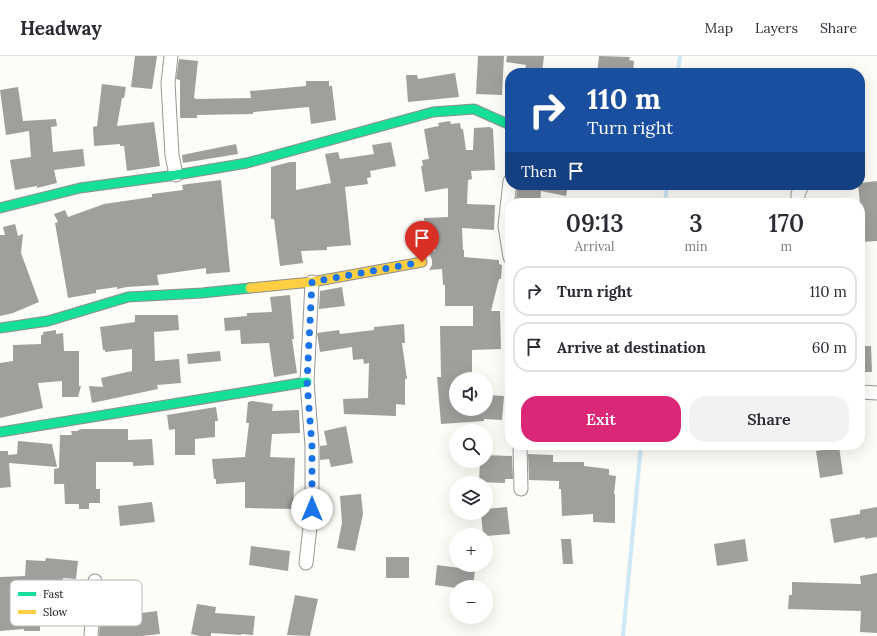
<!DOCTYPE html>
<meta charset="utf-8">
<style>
:root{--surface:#fff;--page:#f2f2f3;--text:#2b2b33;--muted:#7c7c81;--line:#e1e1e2;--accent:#db2777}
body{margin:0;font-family:Lora,serif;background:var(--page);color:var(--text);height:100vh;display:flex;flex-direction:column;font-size:15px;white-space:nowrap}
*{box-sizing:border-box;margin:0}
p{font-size:13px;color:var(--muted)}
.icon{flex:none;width:22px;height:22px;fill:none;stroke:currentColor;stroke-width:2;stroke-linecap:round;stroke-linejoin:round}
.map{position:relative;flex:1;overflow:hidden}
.details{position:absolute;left:505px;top:142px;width:360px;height:252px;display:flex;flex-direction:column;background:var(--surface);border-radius:16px;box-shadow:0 4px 16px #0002}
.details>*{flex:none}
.guide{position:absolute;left:505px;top:12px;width:360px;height:122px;border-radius:16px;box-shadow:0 4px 16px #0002;background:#1a4fa0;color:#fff;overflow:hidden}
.fabs{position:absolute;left:449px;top:316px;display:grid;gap:8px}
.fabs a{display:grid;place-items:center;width:44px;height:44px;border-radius:50%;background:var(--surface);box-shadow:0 4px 16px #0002;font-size:20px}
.pin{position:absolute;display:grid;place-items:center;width:34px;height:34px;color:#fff;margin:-41px -17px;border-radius:50% 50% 50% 0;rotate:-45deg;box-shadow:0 0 4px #0007}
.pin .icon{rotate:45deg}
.me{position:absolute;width:44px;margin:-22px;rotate:0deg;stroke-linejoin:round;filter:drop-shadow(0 0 3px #0008)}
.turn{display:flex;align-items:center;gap:14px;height:84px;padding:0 16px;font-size:18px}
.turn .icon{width:52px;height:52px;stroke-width:2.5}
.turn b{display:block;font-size:28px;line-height:34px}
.then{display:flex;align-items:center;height:38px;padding:0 16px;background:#0003;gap:8px;font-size:15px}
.eta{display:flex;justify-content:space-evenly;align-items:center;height:68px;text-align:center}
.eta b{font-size:24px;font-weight:600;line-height:28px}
.primary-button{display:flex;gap:8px;margin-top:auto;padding:8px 16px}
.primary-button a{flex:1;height:46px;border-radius:16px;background:var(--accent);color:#fff;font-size:16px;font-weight:600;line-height:46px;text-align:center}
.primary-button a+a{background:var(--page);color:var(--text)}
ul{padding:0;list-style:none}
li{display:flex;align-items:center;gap:12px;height:50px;margin:0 8px 6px;padding:0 8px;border:2px solid var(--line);border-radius:16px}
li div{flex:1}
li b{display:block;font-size:15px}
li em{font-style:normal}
header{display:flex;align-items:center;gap:24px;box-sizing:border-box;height:56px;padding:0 20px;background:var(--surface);border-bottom:1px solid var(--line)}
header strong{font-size:19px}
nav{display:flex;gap:22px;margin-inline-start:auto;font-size:14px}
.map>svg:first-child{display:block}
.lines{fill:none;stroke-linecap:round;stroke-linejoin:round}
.stream{stroke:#cde8f7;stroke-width:4}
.building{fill:#a19f9c}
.street-casing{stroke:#979795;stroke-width:15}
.fast-casing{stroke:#8e8d8b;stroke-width:11}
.slow-casing{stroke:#8e8d8b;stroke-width:11}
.street{stroke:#fffffe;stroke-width:13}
.fast{stroke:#16e098;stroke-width:9}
.slow{stroke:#ffcf43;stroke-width:9}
.route{stroke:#1a73e8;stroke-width:7;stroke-dasharray:0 12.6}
.key{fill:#fff;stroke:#b8b8b8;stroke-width:1}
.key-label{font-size:11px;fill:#111}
</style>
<header>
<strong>Headway</strong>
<nav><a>Map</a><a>Layers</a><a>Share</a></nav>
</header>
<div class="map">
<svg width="877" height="580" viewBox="0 0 877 580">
<rect width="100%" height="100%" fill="#fdfcf7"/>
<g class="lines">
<path class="stream" d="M678,17L680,0
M665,147L667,129
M623,580L641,389"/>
</g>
<path class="building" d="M135,0H157L152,33L131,31Z
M478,0H504L502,39L476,38Z
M507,0H544L542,17H524L526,9L506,6Z
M599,0L630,1L629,4L634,5L633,17H597Z
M179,3L198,5L194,42L197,43L251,42L250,35L306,30V25H329V30H332L336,64L311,68L309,51L253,56V58L197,59V62H180V24L176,23Z
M455,17L459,41L408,46L406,19H417L418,23Z
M102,28L126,31L124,42H122L117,70L154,66L160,110L127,115L124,90H120V88L94,90L93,71L97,70Z
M18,31L23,65L56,63L57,70L51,71L53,96L83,93L85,110L54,114L57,127L37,132V130L15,134L10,104L31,101L29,75L6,79L0,34Z
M450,65L451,68L460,67L461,73H463L466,94H473L474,72L490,71L493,73L495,114L471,115L472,123L468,124L467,148L495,149L494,174L462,172L463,194H464V201L499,204V208L502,209L501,223H499L491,255H500L501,293L472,294V319H464V323H456V353H486V339L504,340L502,364L484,363V365L441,368L437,321H441L440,270H473V250H445V229H443L442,213L429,214L432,209V204L430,199L424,196L435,195L434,174H425L424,162L448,161V132L425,136L421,110H423L422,104L429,103L424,73L439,70L438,67Z
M391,86L396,110L370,115L371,121L367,122L368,128L345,131L351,189L327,191V194L301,195L303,207L280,210L274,163H271V111L290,106H296V134L331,127L325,98L338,96L340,103L374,98L372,89Z
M236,88L238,98L183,107L182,99Z
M221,124L230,216L206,218V212L157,219L159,229L127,231L117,233V231L96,234V237L68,242L55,167L58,166L54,158L65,154L68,161L104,148L152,141V138L183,134L182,129L188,128Z
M877,125V185L860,186V147L858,129H860V127Z
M535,129H568L566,140L541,135L540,147H516L517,130L535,133Z
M15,168L18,180L23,178L21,197L39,246L13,257L0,260V179H5L3,171Z
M342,231L345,250L319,253L320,235Z
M290,239L294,283H292L297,317L274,321L269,287L241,288L240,274L225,275L224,262L247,260V257L272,256L270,241Z
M135,259H178L179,274L154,276L155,305L179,303L181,327L157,329L158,333L92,347L89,330L103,331L101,322L132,315V293L105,296V294H103L100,271L135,266Z
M404,268L405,287H402L407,323H405V349L396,348V360L344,358L343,343L368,342L369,307L364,308L363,303L353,304L352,291L320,296L317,277L339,274L340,278L374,274V271Z
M56,274V278L63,277L64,295H79V330H81L78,341H62V325L38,327L43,352L0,362V307L13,305V289L41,288V279H43V276Z
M860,290H871L872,316H860Z
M220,295L221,305L188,308L187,298Z
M252,345L273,348L272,355L299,354L300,377L272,378L270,401L295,402L293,453L245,452V426L216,428V423H214L212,403L245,401L249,367H246L248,346Z
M216,351L218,365H215V381L195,383V399H175V373L169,374L167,359Z
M346,370L353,407L331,411L329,403L320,404V390L327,389L324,375Z
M82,373H128V384L152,383L154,409L133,410V406H96V433H100V447H89V453H79V448H65L64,428H54V413L59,412L60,379H72L71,375H78V374Z
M18,385L52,388L57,411L9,407L11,431L0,432V395H8V399L17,398Z
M839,391L843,418L820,422L816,395Z
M528,398L553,399V406H584V410L609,413V419L616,420L614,438H615V467L593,466V458L562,460L561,433H559V425L529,424Z
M486,399L512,400L513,423H505V427L479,426L480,405H486Z
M361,438L363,458L355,495L337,492L342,467L340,440Z
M152,446L155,466L120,470L118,450Z
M507,451L510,478L486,480V479H483L481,457H486V453Z
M877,451V481L865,483V481L834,487L830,463L860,458V454Z
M561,483H571L573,508H563Z
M745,483L748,505L717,510L714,488Z
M251,490L290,495L288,515L249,509Z
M386,501H409V522H386Z
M46,502L78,505L76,523L63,522L62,537L55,536V544H40V575H24V573L0,575V521L25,520L26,504L45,505Z
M437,509L475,514L473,531L456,532L435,529Z
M877,517V577L860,576L861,555L788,553L789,539H792V526L861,528L860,520Z
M295,539L318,543L310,580L287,579Z
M197,548L216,551L215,557L255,560L253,579L241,578V579L211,577V580H200L191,578Z
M157,555L160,578L142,580H99L100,561H126V559Z"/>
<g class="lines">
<defs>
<path id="street" d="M171,0L168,27L172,99L176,119
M510,125L505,170L510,201
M798,147V138L802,129
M860,336L877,337
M520,389L521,433
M306,507L312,453V390L307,326L312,226
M91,580L95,525"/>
<path id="fast" d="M0,152L80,132L176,119L247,107L433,56L474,53L510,69
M0,272L48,265L128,241L202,237L250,232
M0,376L307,326"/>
<path id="slow" d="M250,232L312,226L422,206"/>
</defs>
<use href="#street" class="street-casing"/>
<use href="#fast" class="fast-casing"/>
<use href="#slow" class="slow-casing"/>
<use href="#street" class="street"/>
<use href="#fast" class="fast"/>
<use href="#slow" class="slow"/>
</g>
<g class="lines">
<path class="route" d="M312,453V390L307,326L312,226L422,206"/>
</g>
<rect x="10" y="524" width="132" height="46" rx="6" class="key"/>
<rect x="18" y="536" width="18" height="4" fill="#16e098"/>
<rect x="18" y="554" width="18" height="4" fill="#ffcf43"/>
<g class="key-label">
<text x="43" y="542">Fast</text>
<text x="43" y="560">Slow</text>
</g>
</svg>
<div class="fabs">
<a><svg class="icon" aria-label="sound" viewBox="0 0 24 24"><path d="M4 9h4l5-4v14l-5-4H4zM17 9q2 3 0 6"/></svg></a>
<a><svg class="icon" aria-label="search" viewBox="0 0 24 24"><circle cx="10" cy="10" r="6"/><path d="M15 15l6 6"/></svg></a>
<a><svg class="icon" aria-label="layers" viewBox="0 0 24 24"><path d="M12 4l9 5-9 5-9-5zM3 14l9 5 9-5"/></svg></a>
<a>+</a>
<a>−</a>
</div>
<div class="pin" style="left:422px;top:206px;background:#d93025"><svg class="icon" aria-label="arrive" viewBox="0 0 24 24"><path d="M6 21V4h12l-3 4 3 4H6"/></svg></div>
<svg class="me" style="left:312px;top:453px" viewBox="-20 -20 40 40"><circle r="19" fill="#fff"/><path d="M0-13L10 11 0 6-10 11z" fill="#1a73e8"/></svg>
<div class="guide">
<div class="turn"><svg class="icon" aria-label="right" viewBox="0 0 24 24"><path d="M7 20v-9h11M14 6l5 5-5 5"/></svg><div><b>110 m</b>Turn right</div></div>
<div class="then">Then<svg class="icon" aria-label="arrive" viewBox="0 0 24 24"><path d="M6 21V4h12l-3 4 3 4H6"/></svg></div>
</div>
<section class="details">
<div class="eta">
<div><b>09:13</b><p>Arrival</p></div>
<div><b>3</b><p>min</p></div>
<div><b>170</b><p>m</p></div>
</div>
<ul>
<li><svg class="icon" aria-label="right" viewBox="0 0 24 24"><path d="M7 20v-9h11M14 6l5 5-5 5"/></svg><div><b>Turn right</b></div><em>110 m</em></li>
<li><svg class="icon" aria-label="arrive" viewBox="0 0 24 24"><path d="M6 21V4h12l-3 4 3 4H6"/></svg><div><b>Arrive at destination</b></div><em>60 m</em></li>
</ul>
<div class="primary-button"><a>Exit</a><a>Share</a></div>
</section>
</div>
